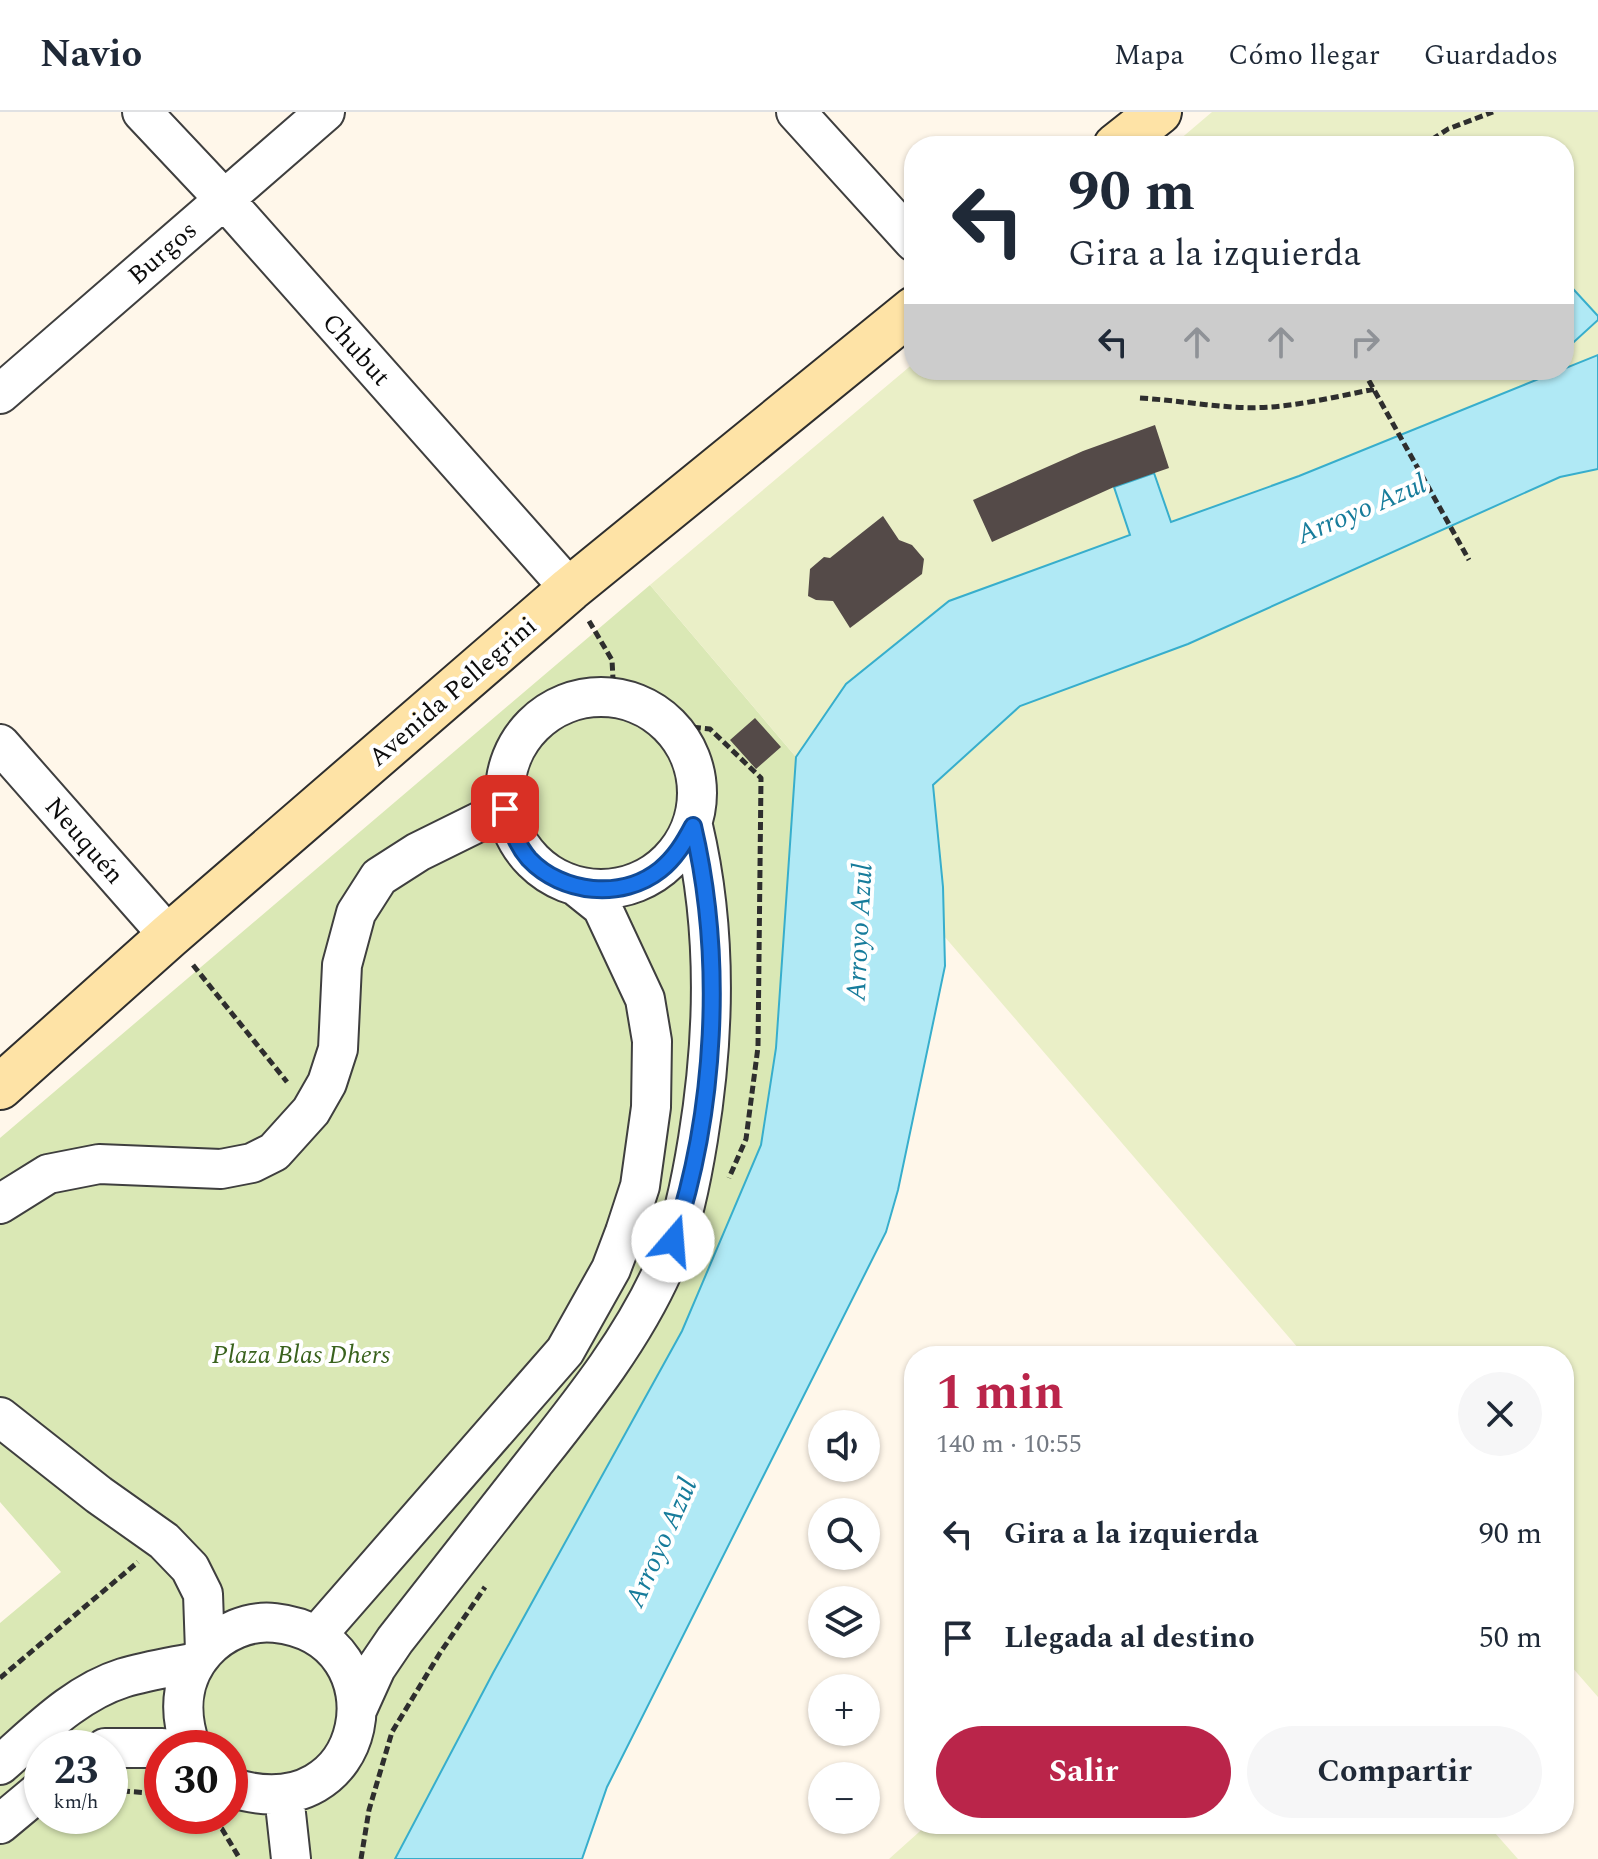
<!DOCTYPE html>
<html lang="es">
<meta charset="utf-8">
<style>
:root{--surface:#fff;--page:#f6f6f7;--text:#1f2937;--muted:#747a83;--line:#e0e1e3;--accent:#ba254a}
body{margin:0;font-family:Spectral,serif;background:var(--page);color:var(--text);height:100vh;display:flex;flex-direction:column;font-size:30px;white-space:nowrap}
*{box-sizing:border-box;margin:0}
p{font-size:26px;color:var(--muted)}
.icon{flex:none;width:44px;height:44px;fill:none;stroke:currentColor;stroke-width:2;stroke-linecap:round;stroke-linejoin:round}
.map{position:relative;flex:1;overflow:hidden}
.sheet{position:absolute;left:904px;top:1234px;width:670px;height:488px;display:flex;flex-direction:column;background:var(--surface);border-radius:32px;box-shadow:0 2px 6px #0004}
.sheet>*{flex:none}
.guide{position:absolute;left:904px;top:24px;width:670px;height:244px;border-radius:32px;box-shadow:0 2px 6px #0004;background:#fff;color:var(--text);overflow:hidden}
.buttons{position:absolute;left:808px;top:1298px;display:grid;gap:16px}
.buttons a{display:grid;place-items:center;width:72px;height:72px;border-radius:50%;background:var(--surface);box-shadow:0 2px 6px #0004;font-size:40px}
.speed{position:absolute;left:24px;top:1618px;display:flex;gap:16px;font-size:40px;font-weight:700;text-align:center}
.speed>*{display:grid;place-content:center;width:104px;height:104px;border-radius:50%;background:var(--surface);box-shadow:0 2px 6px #0004;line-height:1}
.speed small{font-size:20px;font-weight:400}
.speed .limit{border:12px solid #d22;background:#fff;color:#111}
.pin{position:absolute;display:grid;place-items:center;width:68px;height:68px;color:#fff;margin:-34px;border-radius:16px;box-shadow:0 4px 12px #0006}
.me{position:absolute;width:88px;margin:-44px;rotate:18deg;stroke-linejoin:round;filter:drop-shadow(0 0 6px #0008)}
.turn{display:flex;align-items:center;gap:28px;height:168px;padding:0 32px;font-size:36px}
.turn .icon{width:104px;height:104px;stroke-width:2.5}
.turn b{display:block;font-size:56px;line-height:68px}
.lanes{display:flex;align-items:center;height:76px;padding:0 32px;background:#0003;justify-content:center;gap:40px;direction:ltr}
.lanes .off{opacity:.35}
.round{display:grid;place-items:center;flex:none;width:84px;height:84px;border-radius:42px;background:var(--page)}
.summary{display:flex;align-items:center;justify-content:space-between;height:136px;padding:0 32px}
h1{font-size:48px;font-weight:700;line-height:60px;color:var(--accent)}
.primary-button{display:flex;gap:16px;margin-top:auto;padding:16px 32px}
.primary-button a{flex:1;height:92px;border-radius:48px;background:var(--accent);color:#fff;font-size:32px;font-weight:700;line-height:92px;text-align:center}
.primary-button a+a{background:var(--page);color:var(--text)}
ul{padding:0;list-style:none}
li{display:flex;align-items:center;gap:24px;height:104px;padding:0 32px}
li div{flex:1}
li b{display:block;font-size:30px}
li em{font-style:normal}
header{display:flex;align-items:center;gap:48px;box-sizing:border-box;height:112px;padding:0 40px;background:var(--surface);border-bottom:2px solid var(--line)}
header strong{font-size:38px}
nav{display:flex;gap:44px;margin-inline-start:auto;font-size:28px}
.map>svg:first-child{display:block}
.green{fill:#dae8b5;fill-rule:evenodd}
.pitch{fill:#eaefc7}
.water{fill:#b0e9f5;stroke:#37aecc;stroke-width:2}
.building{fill:#544a48}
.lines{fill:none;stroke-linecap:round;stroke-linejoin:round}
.minor-casing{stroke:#3f3f3f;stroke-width:42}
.secondary-casing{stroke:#2e2e2e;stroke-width:48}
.path{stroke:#2e2e2e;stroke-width:5;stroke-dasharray:8 4;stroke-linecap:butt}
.minor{stroke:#fff;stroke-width:38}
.secondary{stroke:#fee3a6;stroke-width:44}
.route-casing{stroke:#114b97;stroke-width:20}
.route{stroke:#1a73e8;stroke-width:14}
.labels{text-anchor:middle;stroke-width:8;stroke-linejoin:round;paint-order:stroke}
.street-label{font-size:26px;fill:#0c0c0c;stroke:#fff}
.park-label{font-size:26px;font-style:italic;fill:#39621d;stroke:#fff}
.water-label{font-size:28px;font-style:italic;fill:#177c9b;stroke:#fff}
</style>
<header>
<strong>Navio</strong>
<nav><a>Mapa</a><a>Cómo llegar</a><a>Guardados</a></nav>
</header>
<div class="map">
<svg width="1598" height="1747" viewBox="0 0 1598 1747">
<rect width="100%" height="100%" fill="#fff7ea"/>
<path class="green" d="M650,473L796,645L776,936L761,1033L682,1219L493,1561L395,1747H0V1511L61,1460L0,1390V1026ZM42,1636H110V1704H42ZM162,1636H230V1704H162Z"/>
<path class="pitch" d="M1212,0H1598V243L1564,256V34H1172Z
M914,251V258H1560L1299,364L846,572L796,645L650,473Z
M1598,357V1585L1564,1546V1244H1305L944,824L943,775L932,673L1020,594L1188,532L1560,365Z
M928,1712H1487L1518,1747H889Z"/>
<path class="water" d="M1564,167L1598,204V208L1564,239Z
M1598,243V357L1560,365L1188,532L1020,594L933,673L943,775L945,854L898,1078L886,1120L607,1675L582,1747H395L493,1561L682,1219L761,1033L776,936L796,645L846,572L949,489L1130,423L1114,375L1154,361L1171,410L1299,364Z"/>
<path class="building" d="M1155,313L1169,356L1114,375L992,430L973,388L1083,339Z
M883,404L899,428L912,433L924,447L922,462L850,516L833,489L816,488L808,484L810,457L824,445L830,446Z
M755,606L781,635L756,657L730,628Z"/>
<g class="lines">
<defs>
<path id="minor" d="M142,0L223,86L570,477
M796,0L914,130
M0,282L325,0
M505 681a96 96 0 1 1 192 0a96 96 0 1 1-192 0Z
M0,632L169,824
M0,1092L48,1062L99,1052L221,1057L252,1051L274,1040L311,999L327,971L338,937L342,853L356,801L379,765L418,740L505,697
M0,1305L99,1383L164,1429L190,1456L203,1482L205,1539
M317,1523L565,1239L611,1157L625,1120L640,1074L651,995L652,929L645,887L602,795L577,775
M357,1598L376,1556L395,1528C441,1470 487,1411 533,1352C582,1290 632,1228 664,1156C682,1115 691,1070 698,1027C715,923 717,816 693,714
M105,1636H162
M191,1636C179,1602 179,1568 205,1539C222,1520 249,1508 275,1511C405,1525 372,1722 230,1675
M0,1653C37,1621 75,1581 123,1566C147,1559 172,1555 196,1550
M284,1683L291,1747
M0,1712L42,1677"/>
<path id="secondary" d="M1116,34L1159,0
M0,975L169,824L570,477L914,197"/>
</defs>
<use href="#minor" class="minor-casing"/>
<use href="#secondary" class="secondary-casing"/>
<path class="path" d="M1422,34L1448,17L1493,0
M1363,258L1469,448
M1140,286C1172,288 1202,293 1233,295C1280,299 1329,286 1375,277
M589,509L612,548L614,586
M669,613L710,617L761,666L758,935L746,1027L729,1066
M193,853L287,970
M0,1566L138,1450
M110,1678L162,1682
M201,1704L222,1717L240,1747
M361,1747L369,1698L392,1620L440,1541L485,1475"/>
<use href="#minor" class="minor"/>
<use href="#secondary" class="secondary"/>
</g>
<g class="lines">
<defs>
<path id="route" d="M505,697C511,715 516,732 529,747C562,782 622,788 660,758C675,746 684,731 693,714C724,846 716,1000 673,1129"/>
</defs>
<use href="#route" class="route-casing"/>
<use href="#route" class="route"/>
</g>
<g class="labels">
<g class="street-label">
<text transform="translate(162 140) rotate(-41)" y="9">Burgos</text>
<text transform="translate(357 237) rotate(48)" y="9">Chubut</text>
<text transform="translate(452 579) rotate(-41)" y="9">Avenida Pellegrini</text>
<text transform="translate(85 728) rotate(49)" y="9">Neuquén</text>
</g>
<g class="park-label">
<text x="301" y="1251">Plaza Blas Dhers</text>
</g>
<g class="water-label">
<text transform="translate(1361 396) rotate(-23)" y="10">Arroyo Azul</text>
<text transform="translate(858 820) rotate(-87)" y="10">Arroyo Azul</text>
<text transform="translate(660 1430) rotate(-66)" y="10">Arroyo Azul</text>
</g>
</g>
</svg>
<div class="buttons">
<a><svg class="icon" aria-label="sound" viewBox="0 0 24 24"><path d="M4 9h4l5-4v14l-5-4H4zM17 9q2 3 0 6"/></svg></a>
<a><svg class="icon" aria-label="search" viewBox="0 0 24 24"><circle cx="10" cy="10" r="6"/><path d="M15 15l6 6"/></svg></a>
<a><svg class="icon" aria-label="layers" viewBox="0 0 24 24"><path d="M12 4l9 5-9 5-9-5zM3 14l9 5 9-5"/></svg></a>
<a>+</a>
<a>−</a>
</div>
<div class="speed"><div>23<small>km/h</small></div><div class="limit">30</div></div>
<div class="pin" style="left:505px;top:697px;background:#d93025"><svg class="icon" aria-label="arrive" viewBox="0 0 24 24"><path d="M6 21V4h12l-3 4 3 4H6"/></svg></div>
<svg class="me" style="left:673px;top:1129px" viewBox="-20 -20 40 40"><circle r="19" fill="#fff"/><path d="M0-13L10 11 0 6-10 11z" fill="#1a73e8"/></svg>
<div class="guide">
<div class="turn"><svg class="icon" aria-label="left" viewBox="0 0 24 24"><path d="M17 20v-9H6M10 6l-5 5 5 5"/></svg><div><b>90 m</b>Gira a la izquierda</div></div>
<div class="lanes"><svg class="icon" aria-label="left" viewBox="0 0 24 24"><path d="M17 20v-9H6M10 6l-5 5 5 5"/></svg><svg class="icon off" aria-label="ahead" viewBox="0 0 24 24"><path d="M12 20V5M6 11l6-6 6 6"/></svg><svg class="icon off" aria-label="ahead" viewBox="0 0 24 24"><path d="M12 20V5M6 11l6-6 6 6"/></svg><svg class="icon off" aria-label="right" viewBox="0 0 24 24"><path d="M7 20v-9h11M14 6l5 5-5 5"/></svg></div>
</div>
<section class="sheet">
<div class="summary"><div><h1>1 min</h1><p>140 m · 10:55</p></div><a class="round"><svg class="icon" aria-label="close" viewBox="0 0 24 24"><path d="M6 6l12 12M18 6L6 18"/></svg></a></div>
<ul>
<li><svg class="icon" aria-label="left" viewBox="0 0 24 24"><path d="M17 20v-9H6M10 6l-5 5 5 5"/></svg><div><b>Gira a la izquierda</b></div><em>90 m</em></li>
<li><svg class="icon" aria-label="arrive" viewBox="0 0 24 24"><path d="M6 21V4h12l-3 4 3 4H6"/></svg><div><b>Llegada al destino</b></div><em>50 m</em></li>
</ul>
<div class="primary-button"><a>Salir</a><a>Compartir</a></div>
</section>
</div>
